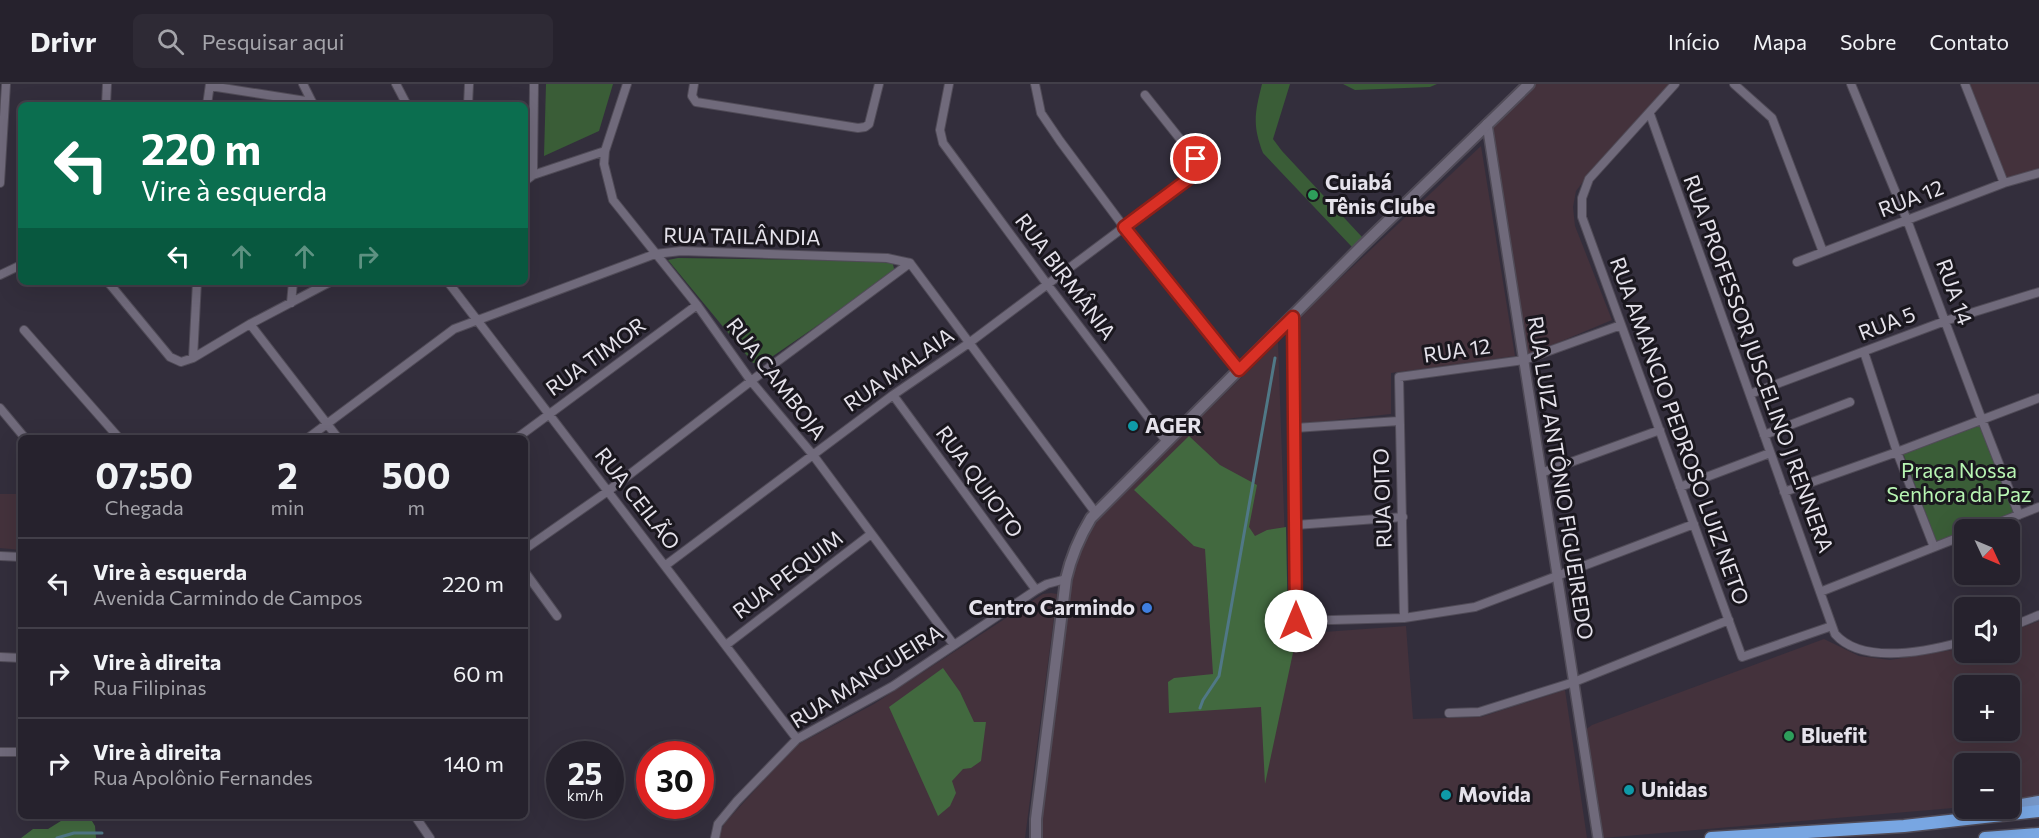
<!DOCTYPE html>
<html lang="pt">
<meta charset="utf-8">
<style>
:root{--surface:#26222d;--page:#2e2a35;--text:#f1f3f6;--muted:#a4a4aa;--line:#423f49}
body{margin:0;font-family:Commissioner,sans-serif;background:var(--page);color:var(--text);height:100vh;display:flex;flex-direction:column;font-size:22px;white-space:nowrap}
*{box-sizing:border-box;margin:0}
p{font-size:20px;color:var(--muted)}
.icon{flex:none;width:33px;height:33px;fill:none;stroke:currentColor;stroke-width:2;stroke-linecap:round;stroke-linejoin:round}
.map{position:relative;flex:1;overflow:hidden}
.sheet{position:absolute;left:18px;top:351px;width:510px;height:384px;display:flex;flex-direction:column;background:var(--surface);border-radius:9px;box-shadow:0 6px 24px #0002,0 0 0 2px var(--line)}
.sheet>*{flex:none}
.top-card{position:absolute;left:18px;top:18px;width:510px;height:183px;border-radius:9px;box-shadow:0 6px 24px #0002,0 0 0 2px var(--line);background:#0b6e4f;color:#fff;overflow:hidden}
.needle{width:39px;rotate:134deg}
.tools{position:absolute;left:1954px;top:435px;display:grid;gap:12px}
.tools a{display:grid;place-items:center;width:66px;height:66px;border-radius:9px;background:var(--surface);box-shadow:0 6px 24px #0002,0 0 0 2px var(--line);font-size:30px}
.speed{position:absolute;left:546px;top:657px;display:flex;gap:12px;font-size:30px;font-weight:700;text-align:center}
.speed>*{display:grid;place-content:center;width:78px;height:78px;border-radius:50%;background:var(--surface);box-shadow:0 6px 24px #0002,0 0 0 2px var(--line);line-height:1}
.speed small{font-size:15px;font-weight:400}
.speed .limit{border:9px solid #d22;background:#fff;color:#111}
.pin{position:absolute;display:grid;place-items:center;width:51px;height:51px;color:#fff;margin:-26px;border:3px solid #fff;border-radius:50%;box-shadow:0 2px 6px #0007}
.me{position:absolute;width:66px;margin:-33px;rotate:0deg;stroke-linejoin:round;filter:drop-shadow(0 0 4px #0008)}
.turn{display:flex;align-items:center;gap:21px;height:126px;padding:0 24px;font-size:27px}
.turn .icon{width:78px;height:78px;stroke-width:2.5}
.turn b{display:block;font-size:42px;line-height:51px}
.lanes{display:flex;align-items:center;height:57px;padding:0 24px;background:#0003;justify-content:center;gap:30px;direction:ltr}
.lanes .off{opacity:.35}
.eta{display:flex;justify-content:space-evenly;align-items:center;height:102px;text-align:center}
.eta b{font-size:36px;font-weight:700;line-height:42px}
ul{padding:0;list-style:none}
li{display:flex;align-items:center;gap:18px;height:90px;padding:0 24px;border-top:2px solid var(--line)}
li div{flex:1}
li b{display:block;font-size:22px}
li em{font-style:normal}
header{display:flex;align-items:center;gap:36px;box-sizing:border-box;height:84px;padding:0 30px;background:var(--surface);border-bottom:2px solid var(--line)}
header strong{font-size:28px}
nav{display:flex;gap:33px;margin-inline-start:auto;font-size:21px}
.search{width:420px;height:54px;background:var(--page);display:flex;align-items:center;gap:15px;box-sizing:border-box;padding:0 21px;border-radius:9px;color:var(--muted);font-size:22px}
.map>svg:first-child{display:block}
.commercial{fill:#44323c;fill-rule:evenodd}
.green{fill:#3a5d37}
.forest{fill:#42693f}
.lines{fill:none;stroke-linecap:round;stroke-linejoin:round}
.stream{stroke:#507886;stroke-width:3}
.minor-casing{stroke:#504b57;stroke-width:10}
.tertiary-casing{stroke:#504b57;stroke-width:12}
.secondary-casing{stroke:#504b57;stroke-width:14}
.primary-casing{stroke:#504b57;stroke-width:15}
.trunk-casing{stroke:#504b57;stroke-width:15}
.minor{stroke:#706a7b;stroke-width:8}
.tertiary{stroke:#706a7b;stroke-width:9}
.secondary{stroke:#706a7b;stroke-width:10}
.primary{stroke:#7697c8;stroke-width:12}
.trunk{stroke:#78a6e2;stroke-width:12}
.route-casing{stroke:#8d1f18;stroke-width:15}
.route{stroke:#d93025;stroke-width:10}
.leisure-dot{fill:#2e9e5b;stroke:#1a171e;stroke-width:2}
.culture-dot{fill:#0f9aa8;stroke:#1a171e;stroke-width:2}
.shop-dot{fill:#3f7fe0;stroke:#1a171e;stroke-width:2}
.labels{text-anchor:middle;stroke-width:6;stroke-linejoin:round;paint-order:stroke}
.poi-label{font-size:21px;font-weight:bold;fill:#e5e2eb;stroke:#1a171e;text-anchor:start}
.street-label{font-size:21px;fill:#e5e2eb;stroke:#1a171e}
.park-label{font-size:21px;fill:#b7f5b2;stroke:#1a171e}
</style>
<header>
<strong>Drivr</strong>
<div class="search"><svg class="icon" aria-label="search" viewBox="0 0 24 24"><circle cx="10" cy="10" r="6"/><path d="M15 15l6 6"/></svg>Pesquisar aqui</div>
<nav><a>Início</a><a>Mapa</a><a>Sobre</a><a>Contato</a></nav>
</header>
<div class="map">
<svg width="2039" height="754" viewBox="0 0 2039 754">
<rect width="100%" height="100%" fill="#332e3c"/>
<path class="commercial" d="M1535,0H1671L1589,90L1576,107L1573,123L1575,142L1612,236L1526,272L1491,43Z
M1970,0H2039V84L2007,95Z
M1481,62L1515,272L1391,289V330L1298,340L1297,235Z
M1278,258L1288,544L1297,550L1406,542L1413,635L1481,633L1565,606L1587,754H1042L1041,742L1067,526L1078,469L1102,429Z
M0,410H19L21,466L0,464Z
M1051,509L1057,510L1025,754H718L724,740L795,662L874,620L1043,510Z
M2039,537V715L2010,718V680H1965V723L1603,754L1585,646L1592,641L1824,555L1859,572L1890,576L1965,564V568H2010V548ZM1965,602H2010V646H1965Z"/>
<path class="green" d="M546,0H613L599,47L544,72Z
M1262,0H1290L1273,55L1282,67L1362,153L1352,163L1263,69C1252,40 1255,29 1262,0Z
M1343,0H1437L1430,3L1355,6Z
M678,174L892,177L895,188L763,279H753L668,176Z
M1981,339L2015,429L1972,445L1965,446V448L1937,459L1903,369Z"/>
<path class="forest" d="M1189,352L1220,381L1257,401L1249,443L1255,452L1267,446L1286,443L1288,544L1297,550L1265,700L1261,623L1169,629L1168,598L1174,594L1213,590L1205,465L1194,462L1134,406Z
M943,584L960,608L974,638H986L981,677L971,684L963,685L952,697L956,709L950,722L938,732L889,623Z
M69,732H89L95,742L96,754H21L33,745H48Z"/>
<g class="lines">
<path class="stream" d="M1200,624L1203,616L1219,592L1275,274
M57,754L74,749H102"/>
<defs>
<path id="minor" d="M303,0L313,20
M396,0L407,21
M627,0L605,67L604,80L613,116L697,221L751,297L813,371L954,561
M694,0L692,12L696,18L858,44L865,43L869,40L879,0
M949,0L940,46L943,59L1047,200L1167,358
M1035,0L1041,29L1060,57L1124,143L1239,286
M1675,0L1589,95L1582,114V133L1742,573L1832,542
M1734,0L1772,34L1823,168
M1851,0L1907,136L1982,336L2019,431
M1965,0L2004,99
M210,2L312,18L311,21
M106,21L107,0
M207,21L210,0
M468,21L469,0
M1650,30L1835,550C1863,582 1929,567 1965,557
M533,91L534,0
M525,97L533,91L605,67
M0,99L6,0
M1797,178L2004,99L2039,89
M910,179L1095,428
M0,191L21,181
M108,198L170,273L181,278L193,274L197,198
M448,198L797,655
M291,219L293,198
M1293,233L1296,537L1404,534L1475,523L1694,440
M250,240L338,354
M24,246L119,354
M1864,268L1897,368L1934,463
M193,274L250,240L330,198
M1750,310L1945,237L2039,208
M893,311L1036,506
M0,324L25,354
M1295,344L1399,337
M1764,351L1850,318
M308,354L454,245L655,170L681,167L887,174L910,179
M517,354L697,221
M1541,389L1660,346
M1680,403L1770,369
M1784,408L1897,368L2039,314
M1296,441L1403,433
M1980,446L2039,423
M525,465L608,407L751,297L910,179
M0,472L21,473
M666,481L893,311L969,259L1191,93L1198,86L1196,75L1145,11
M525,488L557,532
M1820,508L1965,451
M1404,534L1399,293L1524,276L1621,241
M2010,543L2039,531
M726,561L871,450
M0,573L21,574
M1449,629L1479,628L1574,598L1729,536
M0,668H21
M415,732L430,754
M715,754L718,740L737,717L797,655L893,602L1036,506L1047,500L1066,495"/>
<path id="tertiary" d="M1487,40L1598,754"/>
<path id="secondary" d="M1036,754V735L1066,495C1071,473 1079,454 1091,434L1362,162L1529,0"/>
<path id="primary" d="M2010,723L2039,718
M1974,730L1999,724"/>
<path id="trunk" d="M1711,754L1904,742L2039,727
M1985,754L2039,750"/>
</defs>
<use href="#minor" class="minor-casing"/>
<use href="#tertiary" class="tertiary-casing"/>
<use href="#secondary" class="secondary-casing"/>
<use href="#primary" class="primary-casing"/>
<use href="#trunk" class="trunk-casing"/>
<use href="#minor" class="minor"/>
<use href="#tertiary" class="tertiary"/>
<use href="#secondary" class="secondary"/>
<use href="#primary" class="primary"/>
<use href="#trunk" class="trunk"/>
</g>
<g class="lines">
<defs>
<path id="route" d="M1196,75L1197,86L1191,93L1124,143L1239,286L1293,233L1296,537"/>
</defs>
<use href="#route" class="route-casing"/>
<use href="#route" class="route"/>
</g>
<g class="leisure-dot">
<circle cx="1313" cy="111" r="6"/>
<circle cx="1789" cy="652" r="6"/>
</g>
<g class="culture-dot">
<circle cx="1133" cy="342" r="6"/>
<circle cx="1629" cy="706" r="6"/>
<circle cx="1446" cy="711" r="6"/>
</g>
<circle class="shop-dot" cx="1147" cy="524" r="6"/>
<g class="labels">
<g class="poi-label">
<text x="1325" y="106">Cuiabá<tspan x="1325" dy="24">Tênis Clube</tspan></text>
<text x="1145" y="349">AGER</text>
<text x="1135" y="531" text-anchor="end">Centro Carmindo</text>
<text x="1801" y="659">Bluefit</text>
<text x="1641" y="713">Unidas</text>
<text x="1458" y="718">Movida</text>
</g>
<g class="street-label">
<text transform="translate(1911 115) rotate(-21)" y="7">RUA 12</text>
<text transform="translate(742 153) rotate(1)" y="7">RUA TAILÂNDIA</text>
<text transform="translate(1065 193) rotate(53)" y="7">RUA BIRMÂNIA</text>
<text transform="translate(1954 208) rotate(70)" y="7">RUA 14</text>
<text transform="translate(1887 240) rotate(-21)" y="7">RUA 5</text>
<text transform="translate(1457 267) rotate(-8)" y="7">RUA 12</text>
<text transform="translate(596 273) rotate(-36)" y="7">RUA TIMOR</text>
<text transform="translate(1758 280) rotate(70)" y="7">RUA PROFESSOR JUSCELINO J RENNERA</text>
<text transform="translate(899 286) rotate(-35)" y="7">RUA MALAIA</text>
<text transform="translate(776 295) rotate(52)" y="7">RUA CAMBOJA</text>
<text transform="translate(1679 347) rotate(70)" y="7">RUA AMANCIO PEDROSO LUIZ NETO</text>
<text transform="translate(1560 394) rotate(81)" y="7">RUA LUIZ ANTÔNIO FIGUEIREDO</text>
<text transform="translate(979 398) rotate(54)" y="7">RUA QUIOTO</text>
<text transform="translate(1383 414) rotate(-92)" y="7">RUA OITO</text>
<text transform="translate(637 415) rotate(52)" y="7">RUA CEILÃO</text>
<text transform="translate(788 491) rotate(-37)" y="7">RUA PEQUIM</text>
<text transform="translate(867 593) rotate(-32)" y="7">RUA MANGUEIRA</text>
</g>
<g class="park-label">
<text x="1959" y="394">Praça Nossa<tspan x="1959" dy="24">Senhora da Paz</tspan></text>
</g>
</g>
</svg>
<div class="tools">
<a><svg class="needle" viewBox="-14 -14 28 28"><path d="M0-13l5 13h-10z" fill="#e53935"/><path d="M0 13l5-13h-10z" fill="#a4a4aa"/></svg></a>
<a><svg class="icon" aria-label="sound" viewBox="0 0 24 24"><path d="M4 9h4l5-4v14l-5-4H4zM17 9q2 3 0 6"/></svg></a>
<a>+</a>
<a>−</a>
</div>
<div class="speed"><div>25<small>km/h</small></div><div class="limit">30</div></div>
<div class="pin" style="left:1196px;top:75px;background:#d93025"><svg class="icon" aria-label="arrive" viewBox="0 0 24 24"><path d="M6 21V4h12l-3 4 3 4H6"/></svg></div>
<svg class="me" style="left:1296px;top:537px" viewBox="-20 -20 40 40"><circle r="19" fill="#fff"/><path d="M0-13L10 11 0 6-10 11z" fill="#d93025"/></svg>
<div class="top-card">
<div class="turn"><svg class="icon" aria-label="left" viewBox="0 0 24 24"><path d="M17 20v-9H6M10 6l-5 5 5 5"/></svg><div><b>220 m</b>Vire à esquerda</div></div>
<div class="lanes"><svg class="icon" aria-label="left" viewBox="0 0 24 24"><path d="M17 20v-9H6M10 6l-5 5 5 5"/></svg><svg class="icon off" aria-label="ahead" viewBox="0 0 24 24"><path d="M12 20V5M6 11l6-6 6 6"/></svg><svg class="icon off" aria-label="ahead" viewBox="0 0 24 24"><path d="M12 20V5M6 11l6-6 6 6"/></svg><svg class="icon off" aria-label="right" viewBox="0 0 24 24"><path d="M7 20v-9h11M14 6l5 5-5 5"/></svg></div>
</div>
<section class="sheet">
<div class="eta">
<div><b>07:50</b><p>Chegada</p></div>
<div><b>2</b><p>min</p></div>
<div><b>500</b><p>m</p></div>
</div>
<ul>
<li><svg class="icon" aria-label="left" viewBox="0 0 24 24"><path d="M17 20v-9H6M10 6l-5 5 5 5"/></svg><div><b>Vire à esquerda</b><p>Avenida Carmindo de Campos</p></div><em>220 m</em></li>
<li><svg class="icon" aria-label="right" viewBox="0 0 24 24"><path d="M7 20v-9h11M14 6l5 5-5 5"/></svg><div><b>Vire à direita</b><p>Rua Filipinas</p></div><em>60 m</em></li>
<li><svg class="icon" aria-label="right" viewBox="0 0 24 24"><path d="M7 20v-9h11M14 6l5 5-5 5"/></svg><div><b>Vire à direita</b><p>Rua Apolônio Fernandes</p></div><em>140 m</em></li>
</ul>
</section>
</div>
